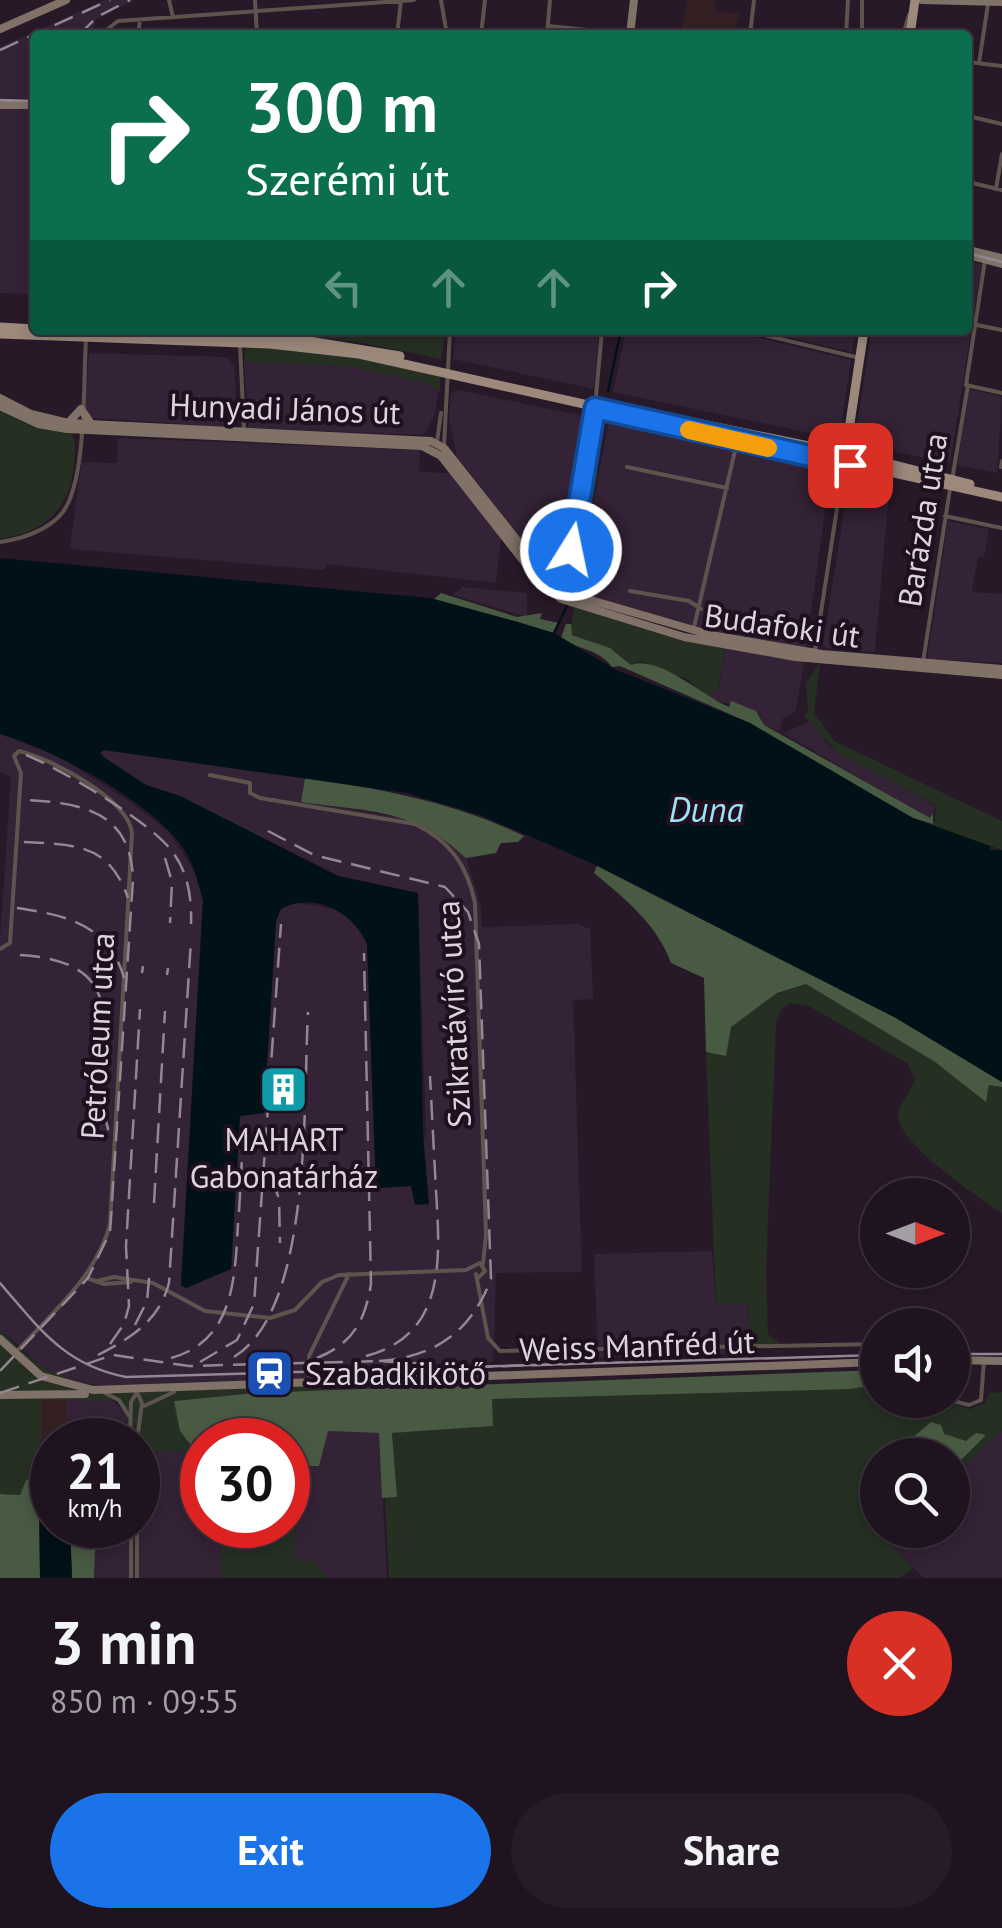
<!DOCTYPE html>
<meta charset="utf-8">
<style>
:root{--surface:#1e131f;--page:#261c28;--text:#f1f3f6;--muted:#a19ea4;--line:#3c323d;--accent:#1a73e8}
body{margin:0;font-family:"PT Sans",sans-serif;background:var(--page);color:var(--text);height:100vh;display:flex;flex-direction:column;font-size:38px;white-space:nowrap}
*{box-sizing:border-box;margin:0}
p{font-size:32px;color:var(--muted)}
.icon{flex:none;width:55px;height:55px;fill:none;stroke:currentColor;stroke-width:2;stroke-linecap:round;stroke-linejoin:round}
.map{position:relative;height:1578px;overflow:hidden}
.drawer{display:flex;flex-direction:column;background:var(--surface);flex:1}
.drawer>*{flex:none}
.banner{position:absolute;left:30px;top:30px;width:942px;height:305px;border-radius:10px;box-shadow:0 5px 15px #0003,0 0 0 2px var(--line);background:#0b6e4f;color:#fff;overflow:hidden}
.needle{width:65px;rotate:90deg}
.fabs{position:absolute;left:860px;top:1178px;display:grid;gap:20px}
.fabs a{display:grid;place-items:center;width:110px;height:110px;border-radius:50%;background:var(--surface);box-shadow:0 5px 15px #0003,0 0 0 2px var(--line);font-size:50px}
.speed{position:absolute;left:30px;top:1418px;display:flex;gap:20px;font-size:50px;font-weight:700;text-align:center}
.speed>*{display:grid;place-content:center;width:130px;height:130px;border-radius:50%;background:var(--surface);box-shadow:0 5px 15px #0003,0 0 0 2px var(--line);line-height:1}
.speed small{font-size:25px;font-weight:400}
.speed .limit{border:15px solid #d22;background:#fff;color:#111}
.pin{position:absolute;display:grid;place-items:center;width:85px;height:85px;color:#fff;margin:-42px;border-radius:20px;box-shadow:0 5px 15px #0006}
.me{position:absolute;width:110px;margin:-55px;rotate:10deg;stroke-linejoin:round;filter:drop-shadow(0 0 8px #0008)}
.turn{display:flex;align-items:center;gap:35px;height:210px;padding:0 50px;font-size:45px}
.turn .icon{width:130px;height:130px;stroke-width:2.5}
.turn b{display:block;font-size:70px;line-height:85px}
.lanes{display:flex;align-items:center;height:95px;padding:0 50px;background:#0003;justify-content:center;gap:50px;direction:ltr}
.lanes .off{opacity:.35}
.round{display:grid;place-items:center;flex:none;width:105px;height:105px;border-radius:52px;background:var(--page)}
.summary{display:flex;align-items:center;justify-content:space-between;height:170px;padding:0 50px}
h1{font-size:60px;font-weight:700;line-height:75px}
.action{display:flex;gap:20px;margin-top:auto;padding:20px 50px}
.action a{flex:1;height:115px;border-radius:60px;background:var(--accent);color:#fff;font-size:40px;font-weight:700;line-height:115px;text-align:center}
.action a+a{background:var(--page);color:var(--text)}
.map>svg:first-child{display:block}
.built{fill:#342236}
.education{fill:#342023}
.green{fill:#252f22}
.forest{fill:#495a43}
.water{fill:#001117}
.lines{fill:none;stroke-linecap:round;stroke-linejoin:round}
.stream{stroke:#001117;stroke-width:2.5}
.street{stroke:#5e544e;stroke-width:4}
.secondary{stroke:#817268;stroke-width:8}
.primary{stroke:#9c897c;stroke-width:9}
.tram{stroke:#938793;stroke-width:2.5}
.rail{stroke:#938793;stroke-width:2.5;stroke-dasharray:20 10;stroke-linecap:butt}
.route-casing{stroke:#114b97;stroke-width:25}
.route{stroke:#1a73e8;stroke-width:18}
.slow{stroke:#f59e0b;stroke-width:18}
.labels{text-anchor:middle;stroke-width:8;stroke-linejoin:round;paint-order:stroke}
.street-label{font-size:32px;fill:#ddd3dd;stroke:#1e101f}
.poi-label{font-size:32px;fill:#ddd3dd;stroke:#1e101f}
.water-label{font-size:35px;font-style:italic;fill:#9ee2f4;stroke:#1e101f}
</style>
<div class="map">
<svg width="1002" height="1578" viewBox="0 0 1002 1578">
<rect width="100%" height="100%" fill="#281929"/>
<path class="built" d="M105,0H135L96,19L93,35H35V99L0,98V47Z
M35,106L31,163L35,164V308L27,294L0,293V107Z
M968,261L982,264L950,463L861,445L863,433L856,431L872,330H968Z
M456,330H599L594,389L453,359Z
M626,330H728L851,360L839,439L613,392Z
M759,330H855L852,352Z
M89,353L226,357L234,365L237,418L229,427L92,418L84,413Z
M244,362L346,366L433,384L438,392L435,415L424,435L248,428Z
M969,389L1002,397L997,473L957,465Z
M458,390L589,417L564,573L559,579L547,573L457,457L449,417L451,392Z
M609,421L831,468L806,648L699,629L576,593Z
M118,438L420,450L419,472L450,473L501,538L496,583L326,564L325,570L70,549L81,462L117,463Z
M855,472L890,480L875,652L824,648L823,643L849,480Z
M948,521L989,529L984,557H978L972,592L1002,594V663L927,659Z
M463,587L527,593V617L452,595Z
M725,648L804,662L796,711L783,718L779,731L764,725L758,713L706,697L719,687Z
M811,721L829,746L936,806L930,819L783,733Z
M0,734L58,756L129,801L168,831L196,874L203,900L181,1285L186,1288L231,1268L240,1116L264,1113L276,921L281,909L294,902L339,910L358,923L367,944L376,1188L411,1186L426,1132L418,893L338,876L180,796L146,785L105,758L100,753L103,750L305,778L301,801L415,820L439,833L466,858L481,907L482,927L578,924L590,929L593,999L573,1000L582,1272L496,1273L493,1361L454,1377L107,1386L73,1382L44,1369L0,1329V939L11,777L0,772Z
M712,1251L716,1304L748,1303L751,1353L598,1358L594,1254Z
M110,1398L126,1413L128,1440H52V1479L41,1480L40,1400Z
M1002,1430V1578H924L887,1542L899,1530H952L953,1478Z
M327,1431L379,1433L387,1578H328L314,1561L296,1562L295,1449L305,1466Z
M138,1451H202V1525H220L222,1578H94L96,1525H138Z"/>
<path class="education" d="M687,0H715V12L739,13L734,35H693L682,28Z
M67,1399V1418L80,1423L83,1440H52V1479L43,1480L40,1400Z"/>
<path class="green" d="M264,330H334L335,337H350V330H446L441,359L357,342Z
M246,346L331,352L440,376V393L432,384L346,366L244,362Z
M0,408L38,427L71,433C77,442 75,452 74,463C71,508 45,533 0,539Z
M589,470L598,472L576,593L566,589Z
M574,607L683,641L725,648L718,690L706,697L689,680L641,661L631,665L615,651L570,633Z
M820,662L814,712L834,741L1002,821V850L929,825L935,821L936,805L839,754L804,716L808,712L806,683Z
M806,984L935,1062L986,1101L989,1085L1002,1087V1213C979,1198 897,1143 898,1115C899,1102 912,1092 915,1079L907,1063L809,1006L791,1003L781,1010L776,1024L766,1271L768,1334L781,1344L751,1345L748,1303L716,1305L706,1052L726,1055L730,1027L777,993Z
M0,1329C29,1361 56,1380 100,1386L454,1377V1385L254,1393L174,1401L194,1449L202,1451H138V1440H128L126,1413L115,1400H41V1480H26L20,1495L0,1494Z
M877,1385L878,1400H943L970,1409L985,1403L989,1393L1002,1392V1430L953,1478L952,1455H878V1530H899L888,1542L913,1568L900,1578H389L385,1498L397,1497L392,1433L492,1426L491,1399Z
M288,1449H295L296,1561H314L328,1578H222L220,1525H288Z"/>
<path class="forest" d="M441,593L517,617L542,613L540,619L559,623L553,633L544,631L434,599Z
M566,624H571L572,635L610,648L631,665C658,654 701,695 729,707L731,701L756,711L764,725L930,818L933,813V824L913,818L825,770L750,723L620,666L612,667C599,649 579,650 561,638Z
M305,778C382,789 453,802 524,836L518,842L501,843L496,853L466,858C413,808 370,812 301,802Z
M597,866L896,1018L1002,1082V1087L989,1085L986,1102L935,1062L806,984L777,993L731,1027L726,1056L706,1052L704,978L671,963C657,924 625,899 594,873Z
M878,1370L877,1385L850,1389L492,1399L493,1426L392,1433L397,1497L382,1498L379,1433L328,1431L319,1466H305L295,1449H288V1440H202V1449H194L180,1431L174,1401L254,1393Z
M931,1422L941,1425L944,1434L966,1441L976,1433L986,1435L953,1468L952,1455H887L890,1444L911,1439Z
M52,1479V1491L39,1494L40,1578H0V1494L20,1495L26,1480Z
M70,1525H96L94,1578H72Z"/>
<path class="water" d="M0,558L430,598L518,622L554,633L614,669L750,723L913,818L990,846L989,850H1002V1082L896,1018L598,866L480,815L406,793L104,750L100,753L105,758L146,785L180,796L338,876L418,893L423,1134L429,1204L415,1205L411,1186L376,1188L367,944C353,912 314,891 281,909L276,921L264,1113L240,1116L231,1269L186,1288L181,1285L203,900C198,883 194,865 184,849C150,800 56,751 0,734Z
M52,1491V1525H70L72,1578H40L39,1494Z"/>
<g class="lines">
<path class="stream" d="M608,391L621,330
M570,591L603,421
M553,635L567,606"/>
<path class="street" d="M169,0L173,17
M255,0L257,35
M441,0L447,35
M548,26L637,35
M481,33L499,35
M750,33L846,35
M100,35L118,21L414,0
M138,35L140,20
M397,35L401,1
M481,35L485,0
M547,35L550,0
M750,35L754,0
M846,35L848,0
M862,35V0
M903,35L909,15
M968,62L1002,66
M979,63L988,4
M968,116L1002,124
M968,182L1002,190
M996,189L1002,154
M985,260L966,385L1002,393
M977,325L1002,330
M743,330L860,358
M240,345L244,430
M437,442L441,413
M444,446L450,330
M627,467L727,488
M1001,467L1002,461
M952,480L968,385
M945,516L1002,528
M0,542C22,539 49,530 63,512C87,478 83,383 86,340
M630,591L689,601L701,609
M561,599L593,429L602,330
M694,627L737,442
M815,651L844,463
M923,662L950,489
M210,775L250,783V793L260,798L415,824C450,841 467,865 475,903L486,1235L483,1264
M0,949L10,943L21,773L14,756L19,751C52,759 128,799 132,833L110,1224C97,1276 50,1315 15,1353
M476,1274L488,1338L500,1351L878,1344
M84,1277L104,1284L131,1282
M97,1281L114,1277L153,1283L205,1311L270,1318L295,1310L322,1282L339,1275L466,1270L480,1263L485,1271L477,1279
M309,1380V1356L349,1274
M105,1393L119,1400L129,1416
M950,1400L969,1405L981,1400L984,1360
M144,1406L174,1392
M130,1440L131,1402L137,1392
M137,1440L142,1403L137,1392
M137,1525V1578
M131,1578V1525"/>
<path class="secondary" d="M922,0L1002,2
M0,29L66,0
M630,35L634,0
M0,105H35
M968,250L1002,258
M968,255L1002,264
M0,398L31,414L68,423L431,441L444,448L551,583L570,594L711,635L822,654L1002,669
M0,406L38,424L67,429L422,446L441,456L540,582L561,599L684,637L795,657L1002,675
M69,422L81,409L90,422
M0,1339L41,1376L93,1390L878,1362
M952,1360L1002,1361
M0,1395L85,1394"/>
<path class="primary" d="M910,35L915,0
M0,327L35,329
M54,330L297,339L400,356
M0,334L270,344L359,354L1002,497
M658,415L867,458L970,484
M845,456L864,330"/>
<path class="tram" d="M0,100L35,101
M968,253L1002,262
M0,1283C39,1328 64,1365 126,1377L878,1355
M952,1354H1002"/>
<path class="rail" d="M79,35L97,17L130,0
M0,50L110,0
M26,755C61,769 149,821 171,850C188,871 192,898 191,924
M268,831L314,855L445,887L468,912L479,944L491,1279C471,1332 435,1357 379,1361
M24,842C75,845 109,843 128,898
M165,858L172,882L170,923
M17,908C65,915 109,924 124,978
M20,955C153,963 81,1060 111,1138
M142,973L143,966
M167,975L168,968
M272,1178L279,1199L280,1243
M154,1203L165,1011
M239,1212L244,1122
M135,1325L147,1301L150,1268
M110,1344L124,1324L129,1306L126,1246L140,1009
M98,1355C131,1338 159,1321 169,1283L191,940
M366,1356C447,1335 440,1257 436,1191C434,1153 432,1115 430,1076
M234,1357C313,1309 303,1098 308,1012
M171,1358C234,1341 235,1278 238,1223
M317,1358C352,1344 365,1322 371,1284L364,953
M200,1362L237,1340L254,1304L281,924
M0,1371L88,1278L110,1232L133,879C131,812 83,803 26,800
M0,1393L113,1355L189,1366L379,1361L476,1367L570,1364"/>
</g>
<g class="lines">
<defs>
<path id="route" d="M571,550L595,408L850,465"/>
</defs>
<use href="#route" class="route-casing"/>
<use href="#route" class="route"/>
<path class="slow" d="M689,430L768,448"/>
</g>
<defs>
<symbol id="building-square" viewBox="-11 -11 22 22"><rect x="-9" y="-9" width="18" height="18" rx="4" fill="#0f9aa8" stroke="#1e101f"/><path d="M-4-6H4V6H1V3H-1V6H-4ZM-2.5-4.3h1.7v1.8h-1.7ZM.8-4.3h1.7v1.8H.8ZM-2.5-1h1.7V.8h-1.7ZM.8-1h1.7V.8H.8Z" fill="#fff"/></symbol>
<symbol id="station-square" viewBox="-11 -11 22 22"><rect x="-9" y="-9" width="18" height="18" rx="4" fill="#1a4fb4" stroke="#1e101f"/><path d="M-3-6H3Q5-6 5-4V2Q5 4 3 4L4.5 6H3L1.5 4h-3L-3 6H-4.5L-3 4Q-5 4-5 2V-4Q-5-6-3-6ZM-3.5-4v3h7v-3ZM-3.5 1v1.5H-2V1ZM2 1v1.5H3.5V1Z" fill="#fff"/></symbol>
</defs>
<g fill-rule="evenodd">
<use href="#building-square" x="256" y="1062" width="55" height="55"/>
<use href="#station-square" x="242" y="1346" width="55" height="55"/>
</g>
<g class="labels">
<g class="street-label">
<text transform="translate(285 409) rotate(2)" y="11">Hunyadi János út</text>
<text transform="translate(923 520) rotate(-81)" y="11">Barázda utca</text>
<text transform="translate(782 626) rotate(8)" y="11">Budafoki út</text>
<text transform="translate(454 1014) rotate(-93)" y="11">Szikratávíró utca</text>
<text transform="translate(98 1036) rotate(-87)" y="11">Petróleum utca</text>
<text transform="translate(637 1346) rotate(-2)" y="11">Weiss Manfréd út</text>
</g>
<g class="poi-label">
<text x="284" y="1151">MAHART<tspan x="284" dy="37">Gabonatárház</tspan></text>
<text x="305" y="1385" text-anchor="start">Szabadkikötő</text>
</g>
<g class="water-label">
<text x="706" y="822">Duna</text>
</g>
</g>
</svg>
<div class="fabs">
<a><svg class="needle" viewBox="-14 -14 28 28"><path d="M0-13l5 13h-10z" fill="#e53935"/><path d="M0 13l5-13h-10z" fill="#a19ea4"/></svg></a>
<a><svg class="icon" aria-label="sound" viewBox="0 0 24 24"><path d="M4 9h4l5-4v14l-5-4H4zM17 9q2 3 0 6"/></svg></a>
<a><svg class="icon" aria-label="search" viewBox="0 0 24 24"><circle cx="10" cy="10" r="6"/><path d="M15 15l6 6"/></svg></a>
</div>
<div class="speed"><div>21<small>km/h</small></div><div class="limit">30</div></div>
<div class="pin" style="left:850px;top:465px;background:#d93025"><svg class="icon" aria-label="arrive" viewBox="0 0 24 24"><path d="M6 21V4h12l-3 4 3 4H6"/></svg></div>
<svg class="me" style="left:571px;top:550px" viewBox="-20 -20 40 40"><circle r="17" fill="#1a73e8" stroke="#fff" stroke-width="3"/><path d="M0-11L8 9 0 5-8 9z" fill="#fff"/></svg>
<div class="banner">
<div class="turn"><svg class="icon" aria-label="right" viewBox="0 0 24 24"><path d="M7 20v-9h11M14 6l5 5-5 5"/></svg><div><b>300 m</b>Szerémi út</div></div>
<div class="lanes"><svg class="icon off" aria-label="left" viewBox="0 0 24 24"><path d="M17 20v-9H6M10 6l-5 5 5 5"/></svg><svg class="icon off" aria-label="ahead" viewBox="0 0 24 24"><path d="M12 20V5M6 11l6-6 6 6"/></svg><svg class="icon off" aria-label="ahead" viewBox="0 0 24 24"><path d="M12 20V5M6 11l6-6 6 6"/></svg><svg class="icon" aria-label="right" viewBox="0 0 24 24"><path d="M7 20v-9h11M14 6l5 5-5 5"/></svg></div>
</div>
</div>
<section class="drawer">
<div class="summary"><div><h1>3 min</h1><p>850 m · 09:55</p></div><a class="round" style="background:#d93025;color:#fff"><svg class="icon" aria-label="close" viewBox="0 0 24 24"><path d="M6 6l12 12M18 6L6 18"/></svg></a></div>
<div class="action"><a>Exit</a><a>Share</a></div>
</section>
